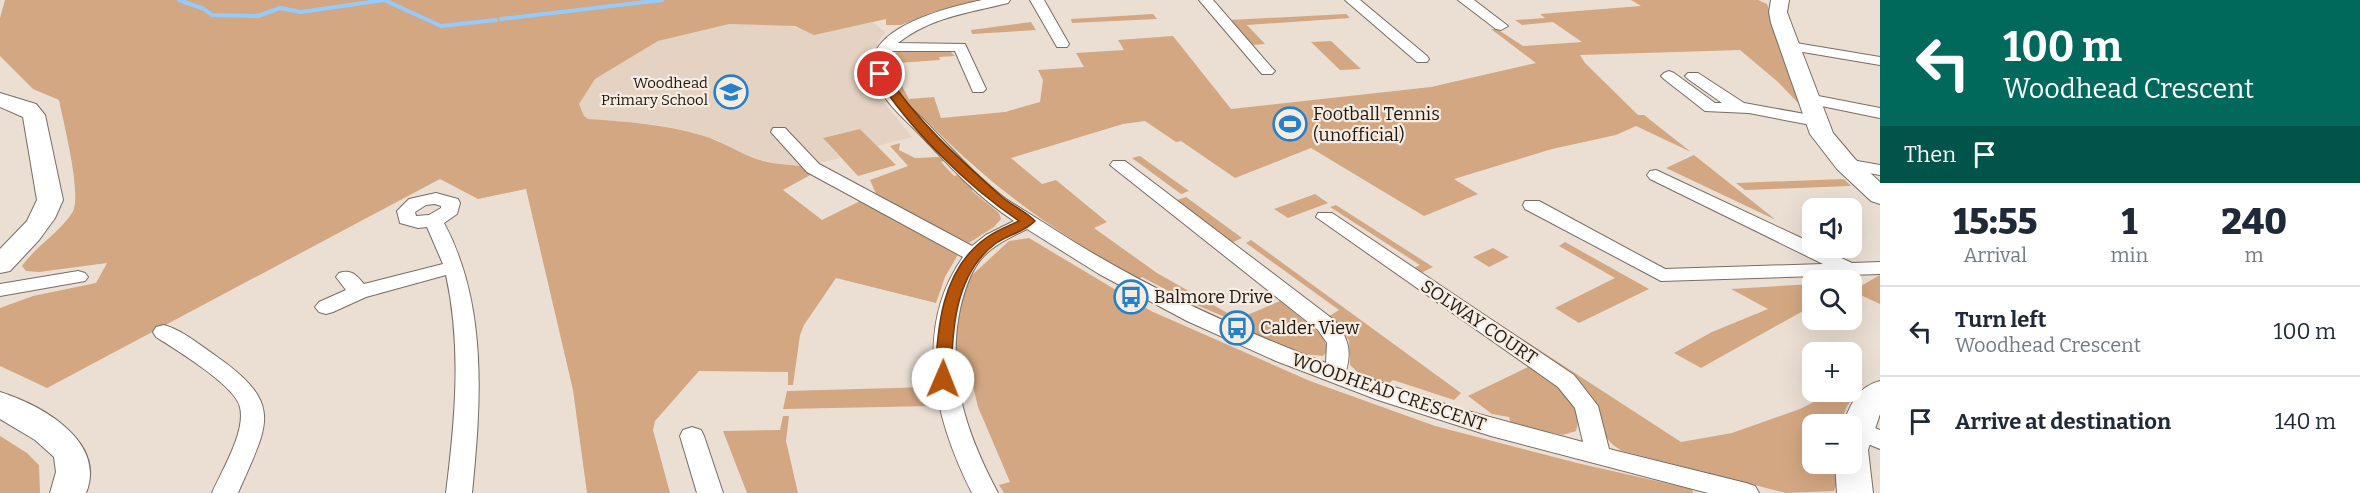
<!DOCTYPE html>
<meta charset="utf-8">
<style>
:root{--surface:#fff;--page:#f6f6f7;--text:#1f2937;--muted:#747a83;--line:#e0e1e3}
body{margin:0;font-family:Bitter,serif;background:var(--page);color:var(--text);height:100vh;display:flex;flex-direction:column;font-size:22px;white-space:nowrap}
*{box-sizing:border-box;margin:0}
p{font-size:20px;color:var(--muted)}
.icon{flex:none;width:33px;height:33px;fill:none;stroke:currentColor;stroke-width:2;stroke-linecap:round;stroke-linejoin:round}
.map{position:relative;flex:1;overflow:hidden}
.side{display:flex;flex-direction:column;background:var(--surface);width:480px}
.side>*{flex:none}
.banner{background:#00695c;color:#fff;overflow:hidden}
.fabs{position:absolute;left:1802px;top:198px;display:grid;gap:12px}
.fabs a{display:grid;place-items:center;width:60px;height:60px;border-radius:12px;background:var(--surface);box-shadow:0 6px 24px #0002;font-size:30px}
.pin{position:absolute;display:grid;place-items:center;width:51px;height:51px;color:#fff;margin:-26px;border:3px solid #fff;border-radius:50%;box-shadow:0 2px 6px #0007}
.me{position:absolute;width:66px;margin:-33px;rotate:1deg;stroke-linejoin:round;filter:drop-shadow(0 0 4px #0008)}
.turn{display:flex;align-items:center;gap:21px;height:126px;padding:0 24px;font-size:27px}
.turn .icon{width:78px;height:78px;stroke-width:2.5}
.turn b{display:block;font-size:42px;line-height:51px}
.then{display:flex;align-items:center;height:57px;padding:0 24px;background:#0003;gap:12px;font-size:22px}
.eta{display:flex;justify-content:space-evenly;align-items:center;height:102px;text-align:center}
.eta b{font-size:36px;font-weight:800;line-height:42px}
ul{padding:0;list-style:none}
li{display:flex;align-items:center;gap:18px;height:90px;padding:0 24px;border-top:2px solid var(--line)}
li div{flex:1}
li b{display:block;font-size:22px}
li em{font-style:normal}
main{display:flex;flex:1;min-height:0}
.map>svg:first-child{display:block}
.built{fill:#e4d2c2}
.green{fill:#d3a781}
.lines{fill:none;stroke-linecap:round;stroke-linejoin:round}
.stream{stroke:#95cafd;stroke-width:4}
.street-casing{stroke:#786d64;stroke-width:2}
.secondary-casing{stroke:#786d64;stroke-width:2}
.street{fill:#fff;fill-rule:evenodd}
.secondary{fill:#fff;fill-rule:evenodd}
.route{fill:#b45309;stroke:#753606;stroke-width:1.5}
.labels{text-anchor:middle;stroke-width:4.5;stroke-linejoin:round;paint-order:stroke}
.far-poi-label{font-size:15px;fill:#1d1915;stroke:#f8ece1;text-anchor:end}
.poi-label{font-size:18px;fill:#1d1915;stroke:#f8ece1;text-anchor:start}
.street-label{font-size:18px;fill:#1d1915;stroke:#f8ece1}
</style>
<main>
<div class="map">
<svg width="1880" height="493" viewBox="0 0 1880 493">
<rect width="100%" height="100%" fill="#ebdfd4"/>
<path class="built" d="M873,22L885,32L876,47H872L868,73L862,75L912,137L877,146L860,129L823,138L840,158L806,166L783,165L754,158L719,141L688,131L658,125L588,119L584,117L579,104L595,79L658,41L727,24L784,25L810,31L815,34Z"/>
<path class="green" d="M5,0H986L933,12L901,25H886V19L814,35L795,26L729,24L658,41L595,79L579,104L584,116L588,119C627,122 666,124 704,136C720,141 735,150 751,157C768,164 787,165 806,166L814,173L783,190L822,220L860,201L960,251L945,277L936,303L836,278L804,325L800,335L793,385H788V372L699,371L655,421L653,430L670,493H587L573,390L526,189L478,199L440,179L47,388L0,366V308L33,296L96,283L107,263L39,272L26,271L22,266C36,246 59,233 72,213C83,197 63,121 59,100L33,89L0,56V18Z
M1631,0H1758L1767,4L1800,105L1778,82L1740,50L1580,55L1585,63L1638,115H1644L1691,152L1636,126L1616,135L1552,149L1454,179L1478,194L1424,216L1311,148L1235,178L1181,141L1176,142L1145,121L1123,124L1011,158L1042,184L1056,180L1107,222L1094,228L1157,273L1238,319L1280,301L1322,335L1326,345L1331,347L1323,356L1303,354L1253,333L1254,329L1189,302L1142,277L1138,279C1060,235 996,191 933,127C915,109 882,85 891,57L897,52L950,51L955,56L939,57L940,60L898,63L897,77L909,99L934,97L941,118L1005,112L1040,102L1043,80L1038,70L1084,67L1076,53L1124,50L1118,40L1173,36L1231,109L1431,87L1536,63L1491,29H1497L1523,46L1582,42L1553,22L1522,25L1515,20L1545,18L1540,14L1641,6Z
M1153,14L1157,19L1072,23L1071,19Z
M1346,14L1350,18L1247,25L1265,44L1252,45L1229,20Z
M1031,22L1036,30L972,34L971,30Z
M1331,41L1361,69L1340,70L1311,42Z
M860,129L896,165L858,176L823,138Z
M900,143L899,150L915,158L939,157L944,161L941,162L954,176L958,175L973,188L972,191L999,213L1001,219L994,227L969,243L877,196L870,180L908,166L890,146Z
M1694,155L1776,220L1666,168Z
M1140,156L1189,191L1181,194L1132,158Z
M1844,179L1851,186L1745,190L1736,183Z
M1315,194L1328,203L1288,218L1274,209Z
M1186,197L1242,238L1229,244L1174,201Z
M1336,205L1433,267L1417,275L1410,270L1420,265L1330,207Z
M1029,238L1151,311L1310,381L1435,426L1577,463L1692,489L1693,493H1004L999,485L1010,482L978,407L968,365L953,366V341L959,311L970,277L1009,241Z
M1251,240L1461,393L1454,400L1393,380L1387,385L1362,376L1350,365L1349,341L1343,330L1328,317L1339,310L1246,243Z
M1565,242L1649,289L1579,323L1555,308L1615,278L1559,246Z
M1493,248L1509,257L1489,267L1473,257Z
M1880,275V304L1852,291Z
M1427,277L1681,442L1732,433L1800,409L1833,392H1851V390L1857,393L1847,406L1840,424H1812V464H1834L1837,483L1834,491L1786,493L1622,451L1613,445L1602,433L1601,416L1597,405L1575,381L1424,279Z
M1812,284V306L1701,368L1674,353L1712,332L1768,309L1731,289Z
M1532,365C1553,380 1586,401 1576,431L1563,435L1511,424L1509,417L1492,414L1468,396Z
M930,387L933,406L783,409L787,391Z
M783,416H789L786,441L798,493H747L723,431L780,430Z
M0,436L27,453L39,465L40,493H0Z"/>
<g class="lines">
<path class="stream" d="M179,0L204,9L212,15L258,16L280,8L301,12L384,0L441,26L496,20
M501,19L662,0"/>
<defs>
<path id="street" d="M982,0H1010L1008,3C968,13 931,17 898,43L965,44L986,89L983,92H973L955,51H892C875,79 910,106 927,123C952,149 977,177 1006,199C1021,209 1037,218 1052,228C1138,284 1230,326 1326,363L1327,343L1318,330L1110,165L1113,161H1125L1334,320C1348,337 1352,350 1346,371L1460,409L1583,442L1575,408L1558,387L1316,217L1318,213H1332L1574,375L1598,406L1609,449L1746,483L1755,486L1759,493H1708L1491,436L1378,400L1276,361L1187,321L1099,274L1027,229C1011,237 993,245 981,259C970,272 964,292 960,309C946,375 967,435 998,493H972C935,420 912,330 963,257L807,172L771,132L773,128H785L819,164L972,246L986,235L1014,221C979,198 951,168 922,137C906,120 881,100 874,77C858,28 950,7 982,0Z
M1030,0H1044L1069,44L1067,47H1057Z
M1199,0H1213L1272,68L1275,71L1272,74H1262Z
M1345,0H1360L1427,56L1429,59L1427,62H1417Z
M1458,0H1474L1508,26L1501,30L1496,29Z
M1790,42L1880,57V65L1785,49L1783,46Z
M1669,71L1674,73L1715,103H1722L1688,79L1685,76L1688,73H1698L1744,103L1816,116L1824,121L1816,126L1749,113L1705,111L1664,79L1661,76L1664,73Z
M1808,94L1880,108V118L1802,102L1800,99L1802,96Z
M1846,159L1880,165V175L1840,168L1837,164L1840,160Z
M1656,170L1812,243V248H1820L1852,263L1880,262V274L1661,281L1525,209L1523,205L1525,201H1539L1665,269L1823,264L1650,179L1647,175L1650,171Z
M436,193L458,199L460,203L457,214L444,223C488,305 481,403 472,493H446C455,421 462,347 446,275L366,297L333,312L326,314L319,312L315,307L319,302L346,290L336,277L339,273C352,269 356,275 364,284L443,264L427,227L418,228L400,223L397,211L409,199ZM435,204L441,206V208L429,215L416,216L415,212L426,205Z
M78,271L85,273L88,277L85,281L0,296V284Z
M164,325C182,330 200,345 216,356C286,405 267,425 238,493H212C222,470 246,432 240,407C236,386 175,349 156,337L153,332L156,327Z
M1859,422L1880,430V449L1851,437V425Z
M692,427L701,430L704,436L723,493H697L680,436L683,430Z"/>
<path id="secondary" d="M1771,0H1789L1787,12L1791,23L1833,133L1855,159L1880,182V204L1871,201L1837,169L1810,134L1771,23L1769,12Z
M0,93L36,104L45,115L63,200L55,218L39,240L10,271L0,273V249L27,221L37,200L23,117L0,107Z
M1880,381V414L1868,450L1873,493H1837L1835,464H1851V424H1843C1851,404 1857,387 1880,381Z
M0,392C41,405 107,441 86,493H50L56,472L54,457L35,440L0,419Z"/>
</defs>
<use href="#street" class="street-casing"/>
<use href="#secondary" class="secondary-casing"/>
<use href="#street" class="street"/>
<use href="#secondary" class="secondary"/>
</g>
<path class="route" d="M880,70L884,71C916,120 958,158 1001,196C1012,206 1026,211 1035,221C1025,232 1007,235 995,244C954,275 952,332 951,379L949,383H938L935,379C937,329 941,270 986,238C995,231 1008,226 1019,221C967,186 907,127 875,74Z"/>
<defs>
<symbol id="school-ring" viewBox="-11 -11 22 22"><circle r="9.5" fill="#f8ece1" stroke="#2280cd" stroke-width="1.5"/><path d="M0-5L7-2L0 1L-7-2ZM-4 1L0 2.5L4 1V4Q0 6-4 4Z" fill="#2280cd"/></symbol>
<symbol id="stadium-ring" viewBox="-11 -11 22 22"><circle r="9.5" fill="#f8ece1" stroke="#2280cd" stroke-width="1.5"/><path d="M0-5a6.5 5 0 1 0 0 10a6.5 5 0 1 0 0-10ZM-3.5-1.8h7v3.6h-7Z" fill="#2280cd"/></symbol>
<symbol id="bus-ring" viewBox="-11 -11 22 22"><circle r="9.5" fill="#f8ece1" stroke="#2280cd" stroke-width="1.5"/><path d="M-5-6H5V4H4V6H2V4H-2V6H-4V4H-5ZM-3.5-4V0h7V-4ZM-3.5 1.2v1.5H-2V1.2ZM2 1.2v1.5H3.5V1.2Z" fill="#2280cd"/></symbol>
</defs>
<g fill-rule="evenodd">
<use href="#school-ring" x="712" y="73" width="38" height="38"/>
<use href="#stadium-ring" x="1271" y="105" width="38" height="38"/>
<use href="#bus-ring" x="1112" y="278" width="38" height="38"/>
<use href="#bus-ring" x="1218" y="309" width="38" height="38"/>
</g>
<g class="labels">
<g class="far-poi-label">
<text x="708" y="88">Woodhead<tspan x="708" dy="17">Primary School</tspan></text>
</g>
<g class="poi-label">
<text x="1313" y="120">Football Tennis<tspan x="1313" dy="21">(unofficial)</tspan></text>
<text x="1154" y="303">Balmore Drive</text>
<text x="1260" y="334">Calder View</text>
</g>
<g class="street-label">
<text transform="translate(1479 322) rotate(34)" y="6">SOLWAY COURT</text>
<text transform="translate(1389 392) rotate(19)" y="6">WOODHEAD CRESCENT</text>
</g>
</g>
</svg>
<div class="fabs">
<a><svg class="icon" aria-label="sound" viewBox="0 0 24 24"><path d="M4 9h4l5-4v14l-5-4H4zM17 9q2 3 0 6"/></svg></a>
<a><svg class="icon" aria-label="search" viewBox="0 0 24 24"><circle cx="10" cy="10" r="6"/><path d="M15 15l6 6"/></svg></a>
<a>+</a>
<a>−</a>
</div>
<div class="pin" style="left:880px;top:74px;background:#d93025"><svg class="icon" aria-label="arrive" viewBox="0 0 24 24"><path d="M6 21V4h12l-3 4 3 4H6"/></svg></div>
<svg class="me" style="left:943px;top:379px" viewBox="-20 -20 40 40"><circle r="19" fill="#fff"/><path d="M0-13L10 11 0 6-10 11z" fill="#b45309"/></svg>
</div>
<section class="side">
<div class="banner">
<div class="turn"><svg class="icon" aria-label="left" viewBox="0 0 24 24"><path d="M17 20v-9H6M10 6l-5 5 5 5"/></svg><div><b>100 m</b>Woodhead Crescent</div></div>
<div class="then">Then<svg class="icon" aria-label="arrive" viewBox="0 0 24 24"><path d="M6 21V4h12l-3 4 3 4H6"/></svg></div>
</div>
<div class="eta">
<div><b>15:55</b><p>Arrival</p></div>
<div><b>1</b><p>min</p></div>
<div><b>240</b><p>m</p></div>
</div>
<ul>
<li><svg class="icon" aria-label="left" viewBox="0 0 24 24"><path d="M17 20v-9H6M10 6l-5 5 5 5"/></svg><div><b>Turn left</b><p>Woodhead Crescent</p></div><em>100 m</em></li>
<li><svg class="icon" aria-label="arrive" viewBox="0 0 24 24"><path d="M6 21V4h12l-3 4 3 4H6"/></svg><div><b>Arrive at destination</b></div><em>140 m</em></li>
</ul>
</section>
</main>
